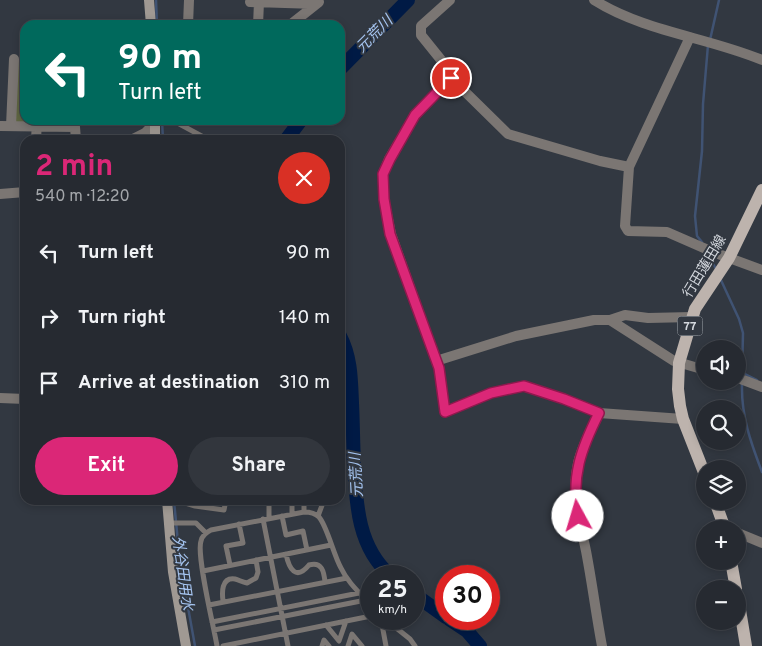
<!DOCTYPE html>
<meta charset="utf-8">
<style>
:root{--surface:#262a31;--page:#32363d;--text:#f1f3f6;--muted:#a4a7ab;--line:#42464d;--accent:#db2777}
body{margin:0;font-family:Overpass,"Noto Sans JP",sans-serif;background:var(--page);color:var(--text);height:100vh;display:flex;flex-direction:column;font-size:19px;white-space:nowrap}
*{box-sizing:border-box;margin:0}
p{font-size:16px;color:var(--muted)}
.icon{flex:none;width:28px;height:28px;fill:none;stroke:currentColor;stroke-width:2;stroke-linecap:round;stroke-linejoin:round}
.map{position:relative;flex:1;overflow:hidden}
.side{position:absolute;left:20px;top:135px;width:325px;height:370px;display:flex;flex-direction:column;background:var(--surface);border-radius:15px;box-shadow:0 2px 8px #0003,0 0 0 1px var(--line)}
.side>*{flex:none}
.hud{position:absolute;left:20px;top:20px;width:325px;height:105px;border-radius:15px;box-shadow:0 2px 8px #0003,0 0 0 1px var(--line);background:#00695c;color:#fff;overflow:hidden}
.tools{position:absolute;left:696px;top:340px;display:grid;gap:10px}
.tools a{display:grid;place-items:center;width:50px;height:50px;border-radius:50%;background:var(--surface);box-shadow:0 2px 8px #0003,0 0 0 1px var(--line);font-size:25px}
.speed{position:absolute;left:360px;top:565px;display:flex;gap:10px;font-size:25px;font-weight:700;text-align:center}
.speed>*{display:grid;place-content:center;width:65px;height:65px;border-radius:50%;background:var(--surface);box-shadow:0 2px 8px #0003,0 0 0 1px var(--line);line-height:1}
.speed small{font-size:12px;font-weight:400}
.speed .limit{border:8px solid #d22;background:#fff;color:#111}
.pin{position:absolute;display:grid;place-items:center;width:42px;height:42px;color:#fff;margin:-21px;border:2px solid #fff;border-radius:50%;box-shadow:0 1px 5px #0007}
.me{position:absolute;width:55px;margin:-28px;rotate:354deg;stroke-linejoin:round;filter:drop-shadow(0 0 4px #0008)}
.turn{display:flex;align-items:center;gap:18px;height:105px;padding:0 15px;font-size:22px}
.turn .icon{width:65px;height:65px;stroke-width:2.5}
.turn b{display:block;font-size:35px;line-height:42px}
.round{display:grid;place-items:center;flex:none;width:52px;height:52px;border-radius:26px;background:var(--page)}
.headline{display:flex;align-items:center;justify-content:space-between;height:85px;padding:0 15px}
h1{font-size:30px;font-weight:700;line-height:38px;color:var(--accent)}
.button{display:flex;gap:10px;margin-top:auto;padding:10px 15px}
.button a{flex:1;height:58px;border-radius:30px;background:var(--accent);color:#fff;font-size:20px;font-weight:700;line-height:58px;text-align:center}
.button a+a{background:var(--page);color:var(--text)}
ul{padding:0;list-style:none}
li{display:flex;align-items:center;gap:15px;height:65px;padding:0 15px}
li div{flex:1}
li b{display:block;font-size:19px}
li em{font-style:normal}
.map>svg:first-child{display:block}
.green{fill:#5f6642}
.lines{fill:none;stroke-linecap:round;stroke-linejoin:round}
.stream{stroke:#405373;stroke-width:2.5}
.river{stroke:#001a45;stroke-width:14}
.lane{stroke:#7b7673;stroke-width:5}
.street{stroke:#7b7673;stroke-width:10}
.secondary{stroke:#a09993;stroke-width:10}
.primary{stroke:#bdb3ad;stroke-width:12}
.route-casing{stroke:#8e194d;stroke-width:12}
.route{stroke:#db2777;stroke-width:9}
.labels{text-anchor:middle;stroke-width:4;stroke-linejoin:round;paint-order:stroke}
.shield{fill:#323841;stroke:#a3a8af;stroke-width:1}
.shield-label{font-size:12px;font-weight:bold;fill:#d4d8de}
.street-label{font-size:14px;fill:#d4d8de;stroke:#323841}
.water-label{font-size:15px;font-style:italic;fill:#a5c4f0;stroke:#323841}
</style>
<div class="map">
<svg width="762" height="646" viewBox="0 0 762 646">
<rect width="100%" height="100%" fill="#323841"/>
<path class="green" d="M14,59H25V120H37V127L11,126Z"/>
<g class="lines">
<path class="stream" d="M156,0L157,25
M402,0L404,3
M710,40L719,0
M162,120L163,140
M702,242L697,236L695,216L702,151L703,104L708,45
M708,254L716,269
M720,278L739,319L743,333L742,376
M743,373L757,380
M742,384C741,416 751,443 762,472
M174,501L180,563L195,646"/>
<path class="river" d="M340,69L408,0
M286,140L301,120
M340,336C351,357 351,379 352,403C353,423 353,443 354,464C356,504 358,548 391,576
M414,594L446,617
M449,619L467,631L480,646"/>
<path class="lane" d="M172,120L209,140
M292,500V514
M304,500V512
M167,501H179L195,506L224,510L226,500
M282,516L286,535L303,531L307,550
M318,516L324,500
M269,518V500
M263,519L288,646
M168,523H196L206,533
M286,554C289,569 296,581 309,565C322,561 324,572 325,582
M230,565L226,546L243,543L239,524
M203,571L331,545
M223,601C222,593 221,577 235,579C239,580 242,582 247,583L256,578L258,572L256,560
M209,605L347,578
M381,619L386,646
M385,619L410,639L415,646
M212,622L359,593
M326,625L339,641L346,621
M214,630L366,600
M217,646C214,628 196,554 201,541C202,535 207,532 211,530L304,512C310,512 315,513 319,517C327,526 334,556 341,568C348,583 360,593 371,605
M223,646L371,616
M322,646L324,640L329,646
M348,646L352,634L362,646"/>
<path class="street" d="M450,0L421,26V35L450,71L451,78L508,134L600,161L629,167
M594,0C645,32 707,37 762,60
M250,2L316,4
M188,25L189,0
M258,25L259,2
M290,25L319,2
M690,37L629,167L625,226L628,231L667,232L713,252L762,270
M451,78L415,115L389,159L383,174L384,199L391,234L439,369L445,412L491,393L524,386L564,399L599,413L683,419
M0,126L75,127L76,140
M11,126L14,59
M36,140L37,121
M131,140L145,133L158,120
M0,194L25,192
M610,320L625,315L648,318L692,317
M436,361L516,336L594,320H610L674,361L705,370
M738,378L762,387
M0,398L25,399
M599,413C591,429 582,446 578,463C571,493 580,522 586,551C592,582 596,614 602,646
M738,533L762,543"/>
<path class="secondary" d="M149,0L151,25
M155,140V120
M167,500L173,572L186,646"/>
<path class="primary" d="M705,475L683,419L680,406L678,389L679,363L695,309L729,258L762,190
M715,501L725,529
M731,561L736,589
M738,598L746,646"/>
</g>
<g class="lines">
<defs>
<path id="route" d="M451,78L415,115L390,159L383,174L384,199L390,234L439,368L445,412L491,393L524,386L564,399L599,413C581,449 571,476 578,516"/>
</defs>
<use href="#route" class="route-casing"/>
<use href="#route" class="route"/>
</g>
<g class="labels">
<rect class="shield" x="677.5" y="316.5" width="25" height="19" rx="4"/>
<g class="shield-label">
<text x="690" y="330">77</text>
</g>
<g class="street-label">
<text transform="translate(704 266) rotate(-59)" y="5">行田蓮田線</text>
</g>
<g class="water-label">
<text transform="translate(374 34) rotate(-45)" y="5">元荒川</text>
<text transform="translate(356 475) rotate(-93)" y="5">元荒川</text>
<text transform="translate(183 573) rotate(82)" y="5">外谷田用水</text>
</g>
</g>
</svg>
<div class="tools">
<a><svg class="icon" aria-label="sound" viewBox="0 0 24 24"><path d="M4 9h4l5-4v14l-5-4H4zM17 9q2 3 0 6"/></svg></a>
<a><svg class="icon" aria-label="search" viewBox="0 0 24 24"><circle cx="10" cy="10" r="6"/><path d="M15 15l6 6"/></svg></a>
<a><svg class="icon" aria-label="layers" viewBox="0 0 24 24"><path d="M12 4l9 5-9 5-9-5zM3 14l9 5 9-5"/></svg></a>
<a>+</a>
<a>−</a>
</div>
<div class="speed"><div>25<small>km/h</small></div><div class="limit">30</div></div>
<div class="pin" style="left:451px;top:78px;background:#d93025"><svg class="icon" aria-label="arrive" viewBox="0 0 24 24"><path d="M6 21V4h12l-3 4 3 4H6"/></svg></div>
<svg class="me" style="left:578px;top:516px" viewBox="-20 -20 40 40"><circle r="19" fill="#fff"/><path d="M0-13L10 11 0 6-10 11z" fill="#db2777"/></svg>
<div class="hud">
<div class="turn"><svg class="icon" aria-label="left" viewBox="0 0 24 24"><path d="M17 20v-9H6M10 6l-5 5 5 5"/></svg><div><b>90 m</b>Turn left</div></div>
</div>
<section class="side">
<div class="headline"><div><h1>2 min</h1><p>540 m · 12:20</p></div><a class="round" style="background:#d93025;color:#fff"><svg class="icon" aria-label="close" viewBox="0 0 24 24"><path d="M6 6l12 12M18 6L6 18"/></svg></a></div>
<ul>
<li><svg class="icon" aria-label="left" viewBox="0 0 24 24"><path d="M17 20v-9H6M10 6l-5 5 5 5"/></svg><div><b>Turn left</b></div><em>90 m</em></li>
<li><svg class="icon" aria-label="right" viewBox="0 0 24 24"><path d="M7 20v-9h11M14 6l5 5-5 5"/></svg><div><b>Turn right</b></div><em>140 m</em></li>
<li><svg class="icon" aria-label="arrive" viewBox="0 0 24 24"><path d="M6 21V4h12l-3 4 3 4H6"/></svg><div><b>Arrive at destination</b></div><em>310 m</em></li>
</ul>
<div class="button"><a>Exit</a><a>Share</a></div>
</section>
</div>
